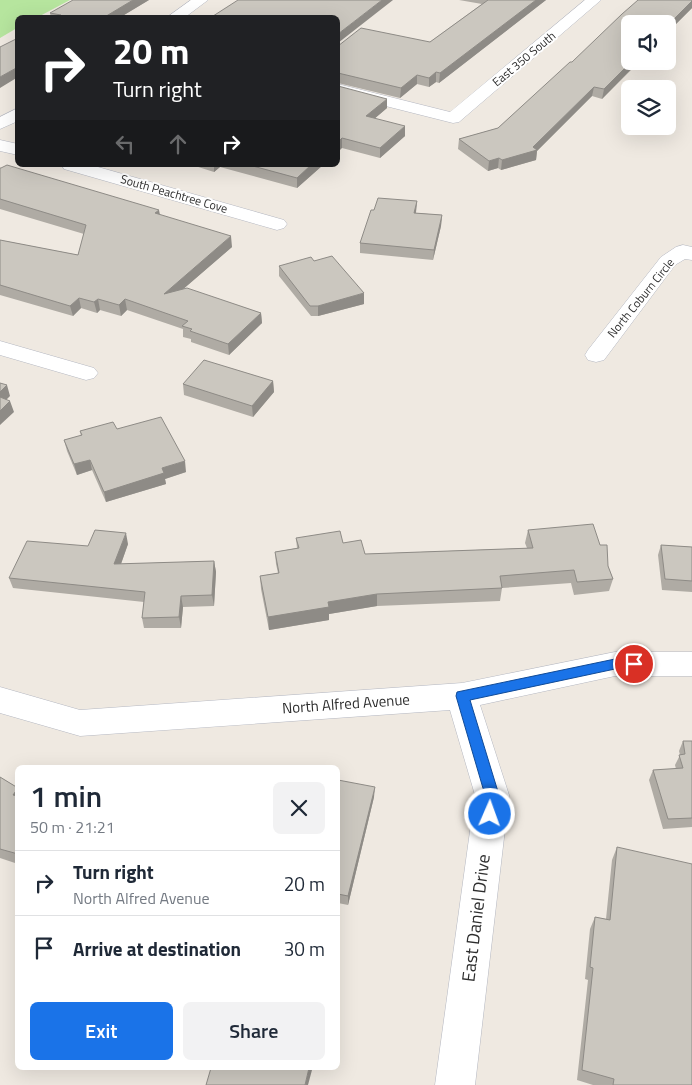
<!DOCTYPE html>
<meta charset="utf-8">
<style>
:root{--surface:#fff;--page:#f2f2f3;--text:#1f2937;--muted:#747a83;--line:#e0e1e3;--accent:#1a73e8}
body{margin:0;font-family:"Titillium Web",sans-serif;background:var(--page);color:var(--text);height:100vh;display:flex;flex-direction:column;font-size:19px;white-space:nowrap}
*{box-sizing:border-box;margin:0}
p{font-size:16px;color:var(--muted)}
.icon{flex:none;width:28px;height:28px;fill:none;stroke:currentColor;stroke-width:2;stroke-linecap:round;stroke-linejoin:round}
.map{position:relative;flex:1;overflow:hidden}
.details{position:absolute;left:15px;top:765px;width:325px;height:305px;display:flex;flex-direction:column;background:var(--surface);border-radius:8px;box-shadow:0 5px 20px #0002}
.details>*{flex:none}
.guide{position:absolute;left:15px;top:15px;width:325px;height:152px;border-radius:8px;box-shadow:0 5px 20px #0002;background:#202124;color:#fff;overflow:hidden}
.tools{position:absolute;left:621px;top:15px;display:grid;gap:10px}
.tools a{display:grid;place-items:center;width:55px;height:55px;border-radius:8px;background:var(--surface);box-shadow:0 5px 20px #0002;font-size:25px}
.pin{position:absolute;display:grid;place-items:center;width:42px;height:42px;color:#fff;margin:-21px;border:2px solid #fff;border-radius:50%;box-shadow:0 1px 5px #0007}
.me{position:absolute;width:55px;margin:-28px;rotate:2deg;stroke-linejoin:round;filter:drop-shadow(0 0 4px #0008)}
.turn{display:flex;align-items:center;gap:18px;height:105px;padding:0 15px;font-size:22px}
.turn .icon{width:65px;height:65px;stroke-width:2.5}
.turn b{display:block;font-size:35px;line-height:42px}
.lanes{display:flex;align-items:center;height:48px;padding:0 15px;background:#0003;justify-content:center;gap:25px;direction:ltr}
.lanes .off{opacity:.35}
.round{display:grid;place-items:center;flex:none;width:52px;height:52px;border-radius:8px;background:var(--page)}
.headline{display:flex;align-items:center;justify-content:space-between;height:85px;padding:0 15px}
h1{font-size:30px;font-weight:600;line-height:38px}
.action{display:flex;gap:10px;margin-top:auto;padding:10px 15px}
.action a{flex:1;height:58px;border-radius:8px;background:var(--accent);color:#fff;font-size:20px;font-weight:600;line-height:58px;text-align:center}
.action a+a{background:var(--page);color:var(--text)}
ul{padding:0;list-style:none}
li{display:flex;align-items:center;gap:15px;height:65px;padding:0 15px;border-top:1px solid var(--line)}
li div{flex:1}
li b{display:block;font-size:19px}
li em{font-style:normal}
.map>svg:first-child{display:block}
.green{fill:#b6e59e}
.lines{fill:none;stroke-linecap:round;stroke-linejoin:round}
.minor-casing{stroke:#b4b7c1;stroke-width:1}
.minor{fill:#fff;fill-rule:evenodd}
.wall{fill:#afaba4}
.shaded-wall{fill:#8e8b86}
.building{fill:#cbc7bf;stroke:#8e8b86}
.route{fill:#1a73e8;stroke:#114b97}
.labels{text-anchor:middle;stroke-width:4;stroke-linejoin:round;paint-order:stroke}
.far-street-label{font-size:12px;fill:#2e2e2e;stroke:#fff}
.street-label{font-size:15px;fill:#2e2e2e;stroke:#fff}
.near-street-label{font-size:18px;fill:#2e2e2e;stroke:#fff}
</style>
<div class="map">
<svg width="692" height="1085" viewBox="0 0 692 1085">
<rect width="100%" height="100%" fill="#efe9e1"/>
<path class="green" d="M0,0H70L38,17L18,18L17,28L0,38Z"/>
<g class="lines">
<defs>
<path id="minor" d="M191,0H208L184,18H166Z
M585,0H601L459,122L453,123L338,94V84L450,112Z
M18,108V121L0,129V117Z
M0,140L18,144V155L0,151Z
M62,165H91L284,220L287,224L284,228L277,230L270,228L64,169Z
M683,245L692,247V260L685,259L675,265L604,360L596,362L588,360L585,355L588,350L661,257L676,247Z
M0,341L94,368L98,373L94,378L86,380L0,355Z
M615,652H692V676H615L480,705L509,795L475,1085H435L475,795L450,710L80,736L0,713V687L80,710L462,683Z"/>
</defs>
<use href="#minor" class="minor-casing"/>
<use href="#minor" class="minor"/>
</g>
<path class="wall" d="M149,0L119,18H51L50,13Z
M459,0H546L439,83L436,82L429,87L417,84L400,98L338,83V46L430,42L482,4Z
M692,0V8L671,29L670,33L668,36V24L630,61H643L642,62H639L602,99L592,96L537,151L536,160L501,170L498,168L488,171L458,149L459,139L498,128L572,62Z
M338,86L387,108L375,118L405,136L380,158L342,148Z
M192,165H323L297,188L220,167L214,172Z
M0,168L160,215L232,247L183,289L261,313L262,323L229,355L191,342V339L183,337V329L127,310L121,316L100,310L97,313L81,308L73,316L0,295V240L78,255L84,234L0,209Z
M417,201L416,213L442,215L441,226L433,260L360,253V243L374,210Z
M314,261L364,304L318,316H311L279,276V266Z
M273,381L274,392L253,417L184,395L183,384Z
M117,429L186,472L165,479L166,484L106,502L92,470L77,475L67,451L64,440L81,436L80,431Z
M528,530L608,566L613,579L609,591L574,595L571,583L502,588L500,601L377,606L329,614V620L269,630L261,589L260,576L278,573L276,564L275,552L297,548L296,538L343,543L365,554L527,548L525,543Z
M128,544L121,564L214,561L216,572L214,606L183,607L181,628H144L142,618L144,602L13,588L9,578L88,546Z
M661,545L692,547V592L662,590L658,555Z
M683,741H692V827L663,829L649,780L653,770L676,769L675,765L680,755L679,751Z
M0,777L18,788V864L0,858Z
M338,780L374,797L348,905L338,903Z
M617,847L692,1085H593L577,1080L588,980L585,979L590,929L595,917L606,919L612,860Z"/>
<path class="shaded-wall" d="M133,0H149L119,18H103Z
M382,0H393L338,43V34Z
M536,0H546L439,83L440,73Z
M692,1V8L671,29L670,33L668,36V29L669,24Z
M632,61H639L602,99L604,89Z
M18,67V77L0,88V77Z
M436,72V82L429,87V78Z
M417,75V84L400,98L401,88Z
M594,87L592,96L537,151L536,160L501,170L502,160L533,147Z
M387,99V108L366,126V116Z
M405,126V136L380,158V148Z
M342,138V148L338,152V142Z
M499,158L498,168L488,171L489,161Z
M214,165H220V167L214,172Z
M311,165H323L297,188V178Z
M417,201L416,211L414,223V213Z
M159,210L161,220L155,213Z
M442,215L441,226L433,260L434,250Z
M231,236L232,247L166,304L164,294Z
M364,293V304L318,316V306Z
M79,298L81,308L73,316L70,306Z
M98,299L100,310L97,313L94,302Z
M125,299L127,310L121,316L119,305Z
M261,313L262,323L229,355L228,344Z
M273,381L274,392L253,417L252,406Z
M7,385L10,396L0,406V392Z
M10,401L14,412L0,425V411Z
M90,460L92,470L77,475L74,464Z
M185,461L186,472L165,479L166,484L106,502L104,492L162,468Z
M126,533L128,544L117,575L114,564Z
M214,561L216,572L214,606L212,595Z
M377,594V606L329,614V620L269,630L268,617L328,602Z
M181,596L183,607L181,628L179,617Z
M375,787L374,797L348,905V896Z
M18,788V804L13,795Z
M309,1068H312V1070L308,1085H305Z"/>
<path class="building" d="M73,0H133L103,18H56L61,15L50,13Z
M238,0H382L338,34V18H210Z
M488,0H536L440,73L436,72L429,78L417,75L401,88L338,73V46L361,28L430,42Z
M638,0H692V1L669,24H672L668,29V24H630V61H632L604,89L594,87L533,147L537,150L502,160L499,158L489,161L459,139L498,128L570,62H572L622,14Z
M18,38V67L0,77V47Z
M338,86L387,99L366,116L405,126L380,148L342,138L338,142Z
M7,165L159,210L155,213L231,236L164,294L187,288L261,313L228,344L190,331L192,329L182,326L188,321L125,299L119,305L98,299L94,302L79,298L70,306L0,285V240L78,255L86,225L0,199V168H1Z
M249,165H311L297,178Z
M378,198L417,201L414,213L442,215L434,250L360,243L371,210H374Z
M332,256L364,293L318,306H310L279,266L311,257L314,261Z
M204,360L273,381L252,406L183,384Z
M0,383L7,385L0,392Z
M0,397L10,401L0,411Z
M161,417L185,461L162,468L164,473L104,492L90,460L74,464L64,440L82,435L80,431L113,422L117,429Z
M593,524L600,545H607L608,566L613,579L577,582L574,570L500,576L502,588L377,594L328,602L329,607L268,617L260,576L279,573L275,552L299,548L296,538L340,531L343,543L361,540L365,554L533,548L528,530Z
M95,530L126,533L114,564L214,561L212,595L181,596L179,617L142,618L145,592L9,578L27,541L88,546Z
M661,545L692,547V581L665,579Z
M683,741H692V818L668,819L653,770L683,768L679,755L685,754Z
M0,777L18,788L13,795L18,796V854L0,849Z
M338,780L375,787L348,896L338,894Z
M617,847L692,864V1085H613L614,1079L582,1070L593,968L590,967L595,917L610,920Z
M211,1068H309L305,1085H206Z"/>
<path class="route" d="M615,659L638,660L640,664L638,667L615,669L470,700L499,795L495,819L490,820L485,819L483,814L485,795L456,696L457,692Z"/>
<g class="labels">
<g class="far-street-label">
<text transform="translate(524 59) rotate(-40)" y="4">East 350 South</text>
<text transform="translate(174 194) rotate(16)" y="4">South Peachtree Cove</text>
<text transform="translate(641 298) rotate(-51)" y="4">North Coburn Circle</text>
</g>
<g class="street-label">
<text transform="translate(346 704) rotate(-4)" y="5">North Alfred Avenue</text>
</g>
<g class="near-street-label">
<text transform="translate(476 918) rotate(-83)" y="6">East Daniel Drive</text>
</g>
</g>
</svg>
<div class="tools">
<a><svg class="icon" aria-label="sound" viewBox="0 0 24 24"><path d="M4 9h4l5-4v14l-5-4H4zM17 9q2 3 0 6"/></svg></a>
<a><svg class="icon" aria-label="layers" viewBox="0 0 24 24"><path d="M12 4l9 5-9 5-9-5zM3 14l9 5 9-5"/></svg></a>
</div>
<div class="pin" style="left:634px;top:664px;background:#d93025"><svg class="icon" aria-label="arrive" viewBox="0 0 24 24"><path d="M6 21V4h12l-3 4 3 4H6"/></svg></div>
<svg class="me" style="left:490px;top:814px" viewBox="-20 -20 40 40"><circle r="17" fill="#1a73e8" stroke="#fff" stroke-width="3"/><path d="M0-11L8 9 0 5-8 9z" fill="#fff"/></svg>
<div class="guide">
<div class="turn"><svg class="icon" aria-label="right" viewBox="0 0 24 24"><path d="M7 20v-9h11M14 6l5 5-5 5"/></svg><div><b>20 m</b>Turn right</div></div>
<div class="lanes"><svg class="icon off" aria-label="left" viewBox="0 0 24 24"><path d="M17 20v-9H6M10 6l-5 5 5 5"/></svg><svg class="icon off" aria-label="ahead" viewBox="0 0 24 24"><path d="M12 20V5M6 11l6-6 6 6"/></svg><svg class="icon" aria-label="right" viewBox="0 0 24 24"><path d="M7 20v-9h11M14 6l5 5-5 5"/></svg></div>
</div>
<section class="details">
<div class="headline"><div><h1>1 min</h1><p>50 m · 21:21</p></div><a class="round"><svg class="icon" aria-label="close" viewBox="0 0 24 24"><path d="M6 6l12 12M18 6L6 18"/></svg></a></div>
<ul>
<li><svg class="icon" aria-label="right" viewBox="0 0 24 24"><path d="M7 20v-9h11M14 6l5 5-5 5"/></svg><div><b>Turn right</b><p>North Alfred Avenue</p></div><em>20 m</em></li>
<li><svg class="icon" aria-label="arrive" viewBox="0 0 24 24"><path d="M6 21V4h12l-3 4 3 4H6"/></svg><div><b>Arrive at destination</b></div><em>30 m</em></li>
</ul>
<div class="action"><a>Exit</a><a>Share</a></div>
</section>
</div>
